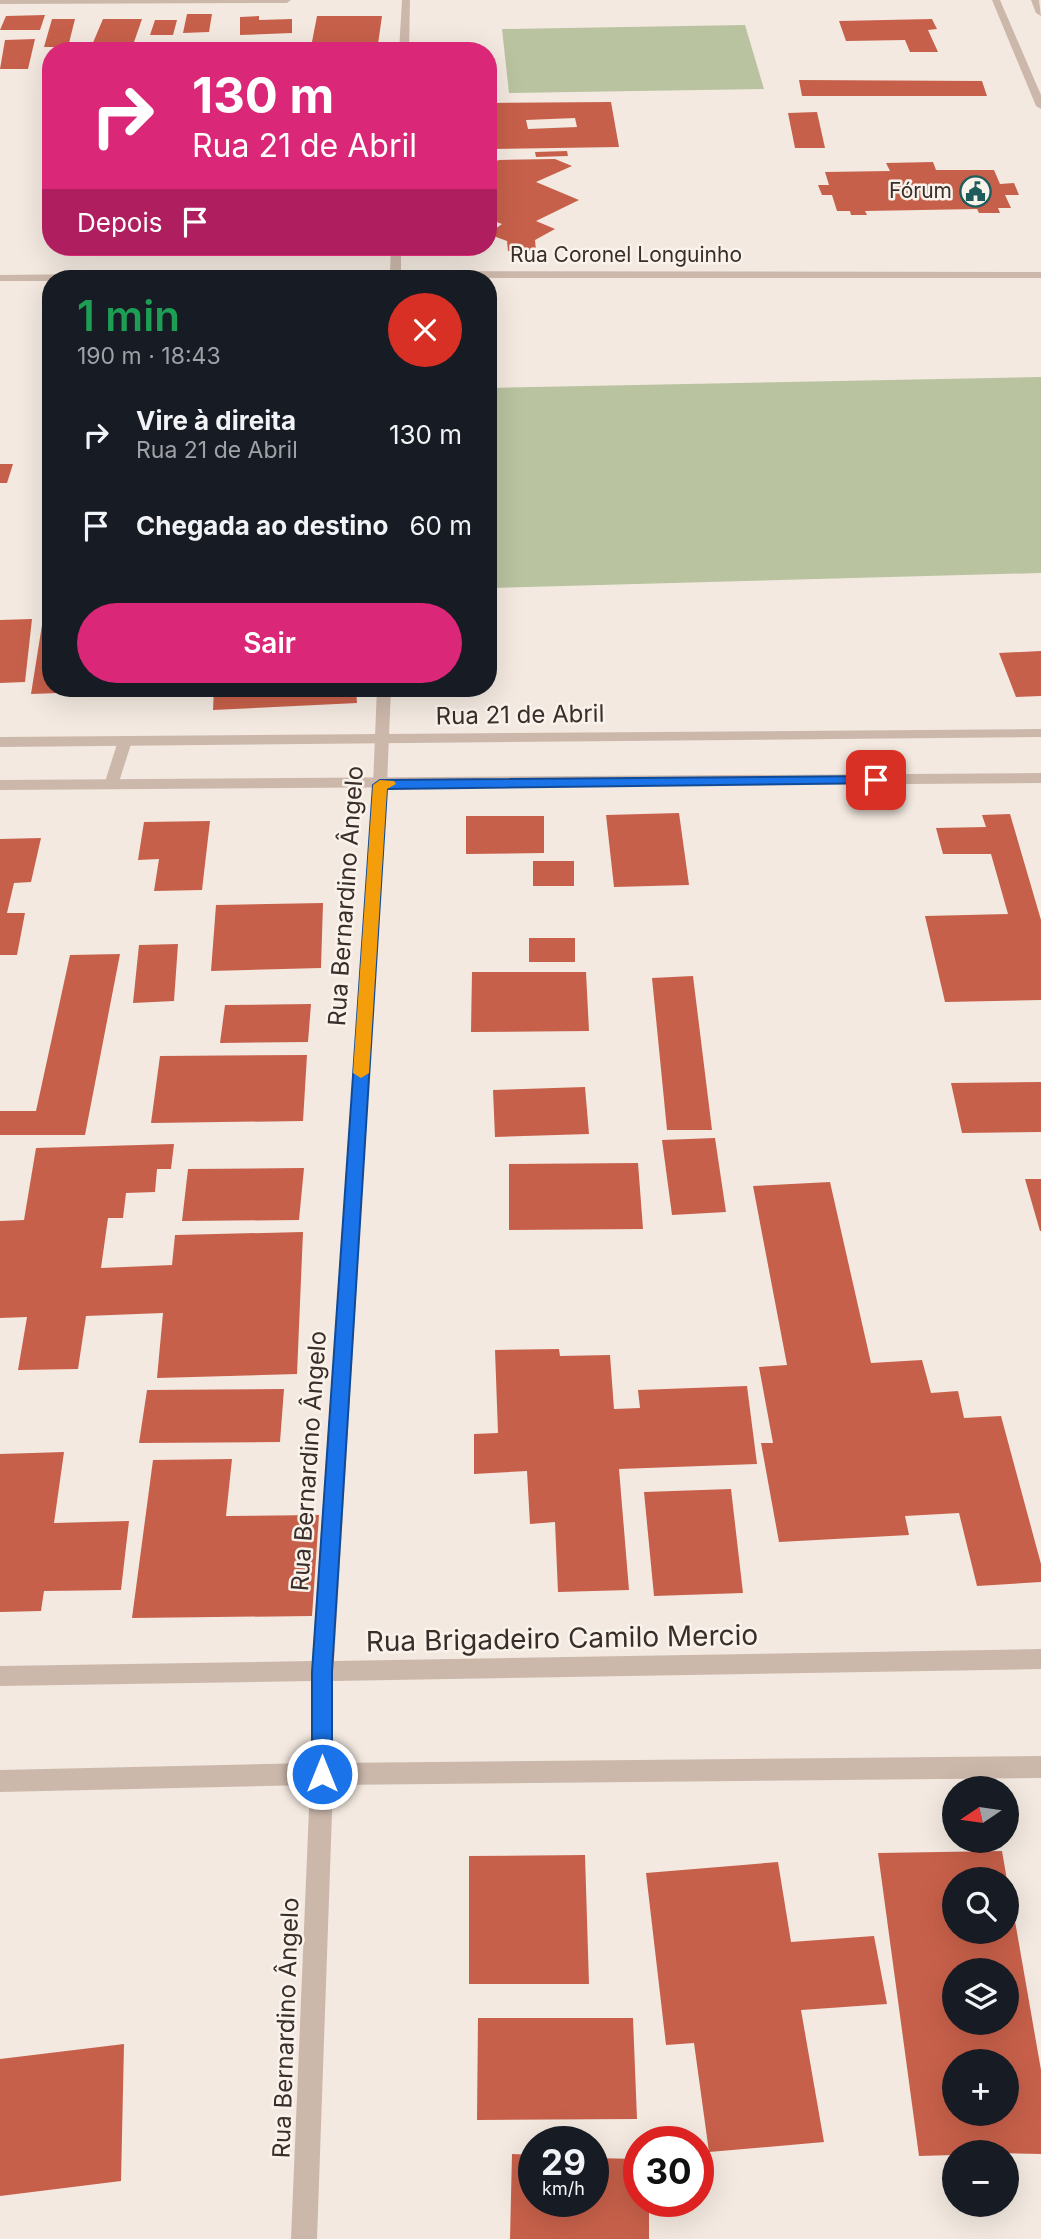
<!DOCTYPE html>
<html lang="pt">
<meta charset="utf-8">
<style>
:root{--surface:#171b24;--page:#20242c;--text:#f1f3f6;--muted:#9ea1a6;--accent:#db2777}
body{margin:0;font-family:Inter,sans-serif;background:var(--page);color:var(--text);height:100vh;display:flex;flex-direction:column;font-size:26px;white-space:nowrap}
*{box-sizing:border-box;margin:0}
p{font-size:23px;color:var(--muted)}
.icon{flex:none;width:38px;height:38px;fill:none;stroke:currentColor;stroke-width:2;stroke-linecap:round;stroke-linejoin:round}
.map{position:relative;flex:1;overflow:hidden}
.details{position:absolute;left:42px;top:270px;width:455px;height:427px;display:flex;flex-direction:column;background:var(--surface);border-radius:28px;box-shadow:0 7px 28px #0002}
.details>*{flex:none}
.hud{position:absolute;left:42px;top:42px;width:455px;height:214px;border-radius:28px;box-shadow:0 7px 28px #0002;background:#db2777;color:#fff;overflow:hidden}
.needle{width:46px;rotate:257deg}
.fabs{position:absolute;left:942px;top:1776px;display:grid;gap:14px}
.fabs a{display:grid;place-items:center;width:77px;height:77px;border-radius:50%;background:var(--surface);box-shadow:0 7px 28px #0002;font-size:35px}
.speed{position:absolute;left:518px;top:2126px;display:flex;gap:14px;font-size:35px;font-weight:700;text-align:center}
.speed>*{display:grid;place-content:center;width:91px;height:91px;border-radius:50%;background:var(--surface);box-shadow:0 7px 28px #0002;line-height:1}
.speed small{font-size:18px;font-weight:400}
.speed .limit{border:10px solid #d22;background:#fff;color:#111}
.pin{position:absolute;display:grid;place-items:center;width:60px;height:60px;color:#fff;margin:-30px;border-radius:14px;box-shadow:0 4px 10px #0006}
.me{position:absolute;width:77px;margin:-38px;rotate:0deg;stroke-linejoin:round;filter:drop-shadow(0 0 5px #0008)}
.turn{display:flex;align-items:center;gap:24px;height:147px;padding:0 35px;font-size:32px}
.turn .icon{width:91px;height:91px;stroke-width:2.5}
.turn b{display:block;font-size:49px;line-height:60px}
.then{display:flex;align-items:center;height:66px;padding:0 35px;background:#0003;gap:14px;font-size:26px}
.round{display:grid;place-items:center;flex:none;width:74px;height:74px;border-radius:37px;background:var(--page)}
.overview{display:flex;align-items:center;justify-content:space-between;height:119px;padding:0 35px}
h1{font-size:42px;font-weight:600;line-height:52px;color:#1e9e55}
.cta{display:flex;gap:14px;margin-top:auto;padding:14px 35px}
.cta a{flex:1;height:80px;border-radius:42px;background:var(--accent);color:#fff;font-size:28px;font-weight:600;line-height:80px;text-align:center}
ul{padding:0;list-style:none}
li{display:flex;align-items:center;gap:21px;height:91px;padding:0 35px}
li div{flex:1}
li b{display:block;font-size:26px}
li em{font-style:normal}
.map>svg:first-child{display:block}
.green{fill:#b9c39f}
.building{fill:#c7604a;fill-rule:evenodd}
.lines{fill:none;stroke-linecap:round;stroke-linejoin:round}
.minor{fill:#ccb8ab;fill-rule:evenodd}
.tertiary{fill:#ccb8ab;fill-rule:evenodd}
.route{fill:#1a73e8;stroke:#114b97;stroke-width:2}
.slow{fill:#f59e0b}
.labels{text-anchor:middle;stroke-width:5;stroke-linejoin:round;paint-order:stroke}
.far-poi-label{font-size:21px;fill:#3a2e2a;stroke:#faf3ec;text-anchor:end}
.far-street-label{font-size:21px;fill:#3a2e2a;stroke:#faf3ec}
.street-label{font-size:24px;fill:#3a2e2a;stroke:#faf3ec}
.near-street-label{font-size:28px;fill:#3a2e2a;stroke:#faf3ec}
</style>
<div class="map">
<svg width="1041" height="2239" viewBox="0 0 1041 2239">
<rect width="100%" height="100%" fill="#f3e9e0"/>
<path class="green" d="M745,25L764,89L509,93L502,29Z
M1041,377V573L488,588V388Z"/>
<path class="building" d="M187,14H212L209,32L183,33Z
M45,15L40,30H0L6,16Z
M259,16V20L292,19V33L240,35V17Z
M317,16H382L377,51H291L292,47H311Z
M52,19H75L68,47H44Z
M103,19H142L133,45H92Z
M932,19L937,29L928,30L938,52H910L905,40L846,41L839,21Z
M155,20H177L173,35H150Z
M35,39L28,69H0L5,40Z
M799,80L982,81L987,96H802Z
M611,102L619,147L488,149V103ZM575,118L577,127L528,129L526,120Z
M817,112L825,148H795L788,113Z
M567,151L568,156L536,157L535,152Z
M555,159L572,166L536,182L579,200L536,221L555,229L535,240L536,251H508L507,241L488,234L502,224L488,219V184L495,181L488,178V164L499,160Z
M933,162L936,170H994L1000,184L1014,183L1019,195H1005L1011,208H998L1000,213H979L977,209L865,211L867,215H851L850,211H837L832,195H822L818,185H829L825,172L890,171L886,163Z
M0,464H13L7,483H0Z
M49,581L51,688H88L87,692L31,694Z
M32,619L25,682L0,683V620Z
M1041,651V696L1016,697L999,653Z
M214,688H356L357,703L213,710Z
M679,813L689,885L614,887L606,815Z
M1010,814L1041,920V1000L945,1002L925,916L1008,914L991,854H943L936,828L986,827L982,815Z
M466,816H544V853L466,854Z
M210,821L202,890L154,891L159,859L138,860L144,822Z
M41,838L31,882L14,883L7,913H25L17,955H0V839Z
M533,861H574V886H533Z
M323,903L321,968L211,971L216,905Z
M529,938H575V962H529Z
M178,944L174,1001L133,1003L139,945Z
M120,954L85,1135H0V1111H36L70,955Z
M472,972H586L589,1031L471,1032Z
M693,976L712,1130H667L652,978Z
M311,1004L308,1042L220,1043L225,1005Z
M307,1055L303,1121L151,1123L160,1056Z
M1041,1082V1132L962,1133L951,1083Z
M585,1087L589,1134L495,1137L493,1090Z
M715,1138L726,1212L672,1215L662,1140Z
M174,1144L171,1169H157L155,1192L126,1193L123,1218H108L101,1268L172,1265L175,1235L303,1232L297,1374L157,1378L163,1313L86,1316L78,1369L18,1370L27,1317L0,1318V1221L24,1220L36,1148Z
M638,1163L643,1229L509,1230V1164Z
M304,1168L299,1220L182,1221L188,1169Z
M1025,1179H1041V1231H1040Z
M830,1182L871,1363L922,1360L931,1393L958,1391L964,1418L1001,1416L1041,1564V1582L977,1586L959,1513L905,1516L909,1535L779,1542L761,1443H773L759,1367L787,1365L753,1186Z
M559,1349L560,1356L610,1355L614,1409L640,1408L638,1390L747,1386L757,1464L619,1469L629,1590L558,1592L555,1522L530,1524L527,1471L474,1474V1434L498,1433L495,1350Z
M284,1389L280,1442L139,1443L147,1390Z
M64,1452L54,1523L129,1521L121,1590L44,1591L41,1611L0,1612V1454Z
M232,1459L226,1516L319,1515L312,1616L132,1618L153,1460Z
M731,1489L743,1593L654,1596L644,1492Z
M1002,1851L1007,1880H954V1932H1006L1008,1881L1041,2070V2154L954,2152V2155L919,2156L878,1853ZM954,1970H1006V2023H954ZM954,2062H1006V2114H954Z
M585,1855L589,1984H469V1856Z
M778,1862L791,1942L874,1936L887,2004L801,2010L824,2142L709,2152L694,2043L666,2045L646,1873Z
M478,2018H633L637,2119L477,2120Z
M124,2044L121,2181L0,2196V2059Z
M512,2154L534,2155V2202H593V2158L639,2159V2202H649V2239H510Z"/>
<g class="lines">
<path class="minor" d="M0,0H291L287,3L0,4Z
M402,0H410L409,51H399Z
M391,247H401V271L1041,272V278H51V281H0V275L390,271Z
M377,688H391L387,785L334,1661L1041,1649V1669L333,1681V1763L1041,1756V1778L333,1785L317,2239H291L310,1785L0,1792V1770L311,1763V1681L0,1686V1666L312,1661L373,785Z
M125,736L132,741L118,785L116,788H106L104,785L118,741Z"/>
<path class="tertiary" d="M992,0H1000L1041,95V109L1036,106Z
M1031,0H1039L1041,16L1036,13Z
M1041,729V737L0,747V737Z
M1041,773V783L0,790V780Z"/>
</g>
<path class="route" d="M876,776L881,777V783L387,789L332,1672V1774L329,1781L322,1784L315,1781L312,1774V1672L373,785L380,780Z"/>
<path class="slow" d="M380,780L394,781L396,784L387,789L369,1073L361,1078L353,1073L373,785Z"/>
<defs>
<symbol id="civic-ring" viewBox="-11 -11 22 22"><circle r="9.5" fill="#faf3ec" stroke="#1f5c5c" stroke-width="1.5"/><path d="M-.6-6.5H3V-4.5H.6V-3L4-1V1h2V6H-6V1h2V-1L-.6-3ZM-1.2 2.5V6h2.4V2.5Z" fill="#1f5c5c"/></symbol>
</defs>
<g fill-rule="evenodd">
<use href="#civic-ring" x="958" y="174" width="35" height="35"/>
</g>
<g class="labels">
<g class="far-poi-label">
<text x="952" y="198">Fórum</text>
</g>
<g class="far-street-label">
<text x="626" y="262">Rua Coronel Longuinho</text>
</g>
<g class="street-label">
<text transform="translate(520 715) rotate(-1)" y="8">Rua 21 de Abril</text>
<text transform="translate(346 896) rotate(-86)" y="8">Rua Bernardino Ângelo</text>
<text transform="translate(309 1461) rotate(-86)" y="8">Rua Bernardino Ângelo</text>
<text transform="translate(286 2028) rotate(-88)" y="8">Rua Bernardino Ângelo</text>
</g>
<g class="near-street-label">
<text transform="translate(562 1638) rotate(-1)" y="10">Rua Brigadeiro Camilo Mercio</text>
</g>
</g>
</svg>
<div class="fabs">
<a><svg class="needle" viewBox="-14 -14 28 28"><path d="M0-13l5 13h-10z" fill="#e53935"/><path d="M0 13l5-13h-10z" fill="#9ea1a6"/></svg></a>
<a><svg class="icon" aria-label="search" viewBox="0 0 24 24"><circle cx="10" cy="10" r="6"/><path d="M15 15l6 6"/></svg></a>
<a><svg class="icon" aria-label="layers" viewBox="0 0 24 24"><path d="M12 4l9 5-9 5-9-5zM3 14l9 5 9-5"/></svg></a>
<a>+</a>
<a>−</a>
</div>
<div class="speed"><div>29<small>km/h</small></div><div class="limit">30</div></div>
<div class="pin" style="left:876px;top:780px;background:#d93025"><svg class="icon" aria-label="arrive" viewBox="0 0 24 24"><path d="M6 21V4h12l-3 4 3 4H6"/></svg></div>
<svg class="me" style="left:322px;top:1774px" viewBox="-20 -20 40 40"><circle r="17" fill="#1a73e8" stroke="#fff" stroke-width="3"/><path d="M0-11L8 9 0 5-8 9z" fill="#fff"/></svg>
<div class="hud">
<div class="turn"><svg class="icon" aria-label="right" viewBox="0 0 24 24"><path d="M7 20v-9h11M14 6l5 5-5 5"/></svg><div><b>130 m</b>Rua 21 de Abril</div></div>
<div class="then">Depois<svg class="icon" aria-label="arrive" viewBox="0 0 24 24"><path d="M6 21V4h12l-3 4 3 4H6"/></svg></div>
</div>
<section class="details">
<div class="overview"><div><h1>1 min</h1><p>190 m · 18:43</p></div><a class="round" style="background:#d93025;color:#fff"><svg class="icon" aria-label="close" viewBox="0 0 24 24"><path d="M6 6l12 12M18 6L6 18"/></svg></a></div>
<ul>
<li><svg class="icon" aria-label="right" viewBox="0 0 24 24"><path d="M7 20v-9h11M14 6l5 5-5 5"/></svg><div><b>Vire à direita</b><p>Rua 21 de Abril</p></div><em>130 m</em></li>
<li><svg class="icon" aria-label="arrive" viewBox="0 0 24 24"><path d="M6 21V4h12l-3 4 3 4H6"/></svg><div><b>Chegada ao destino</b></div><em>60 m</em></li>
</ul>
<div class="cta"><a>Sair</a></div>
</section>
</div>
